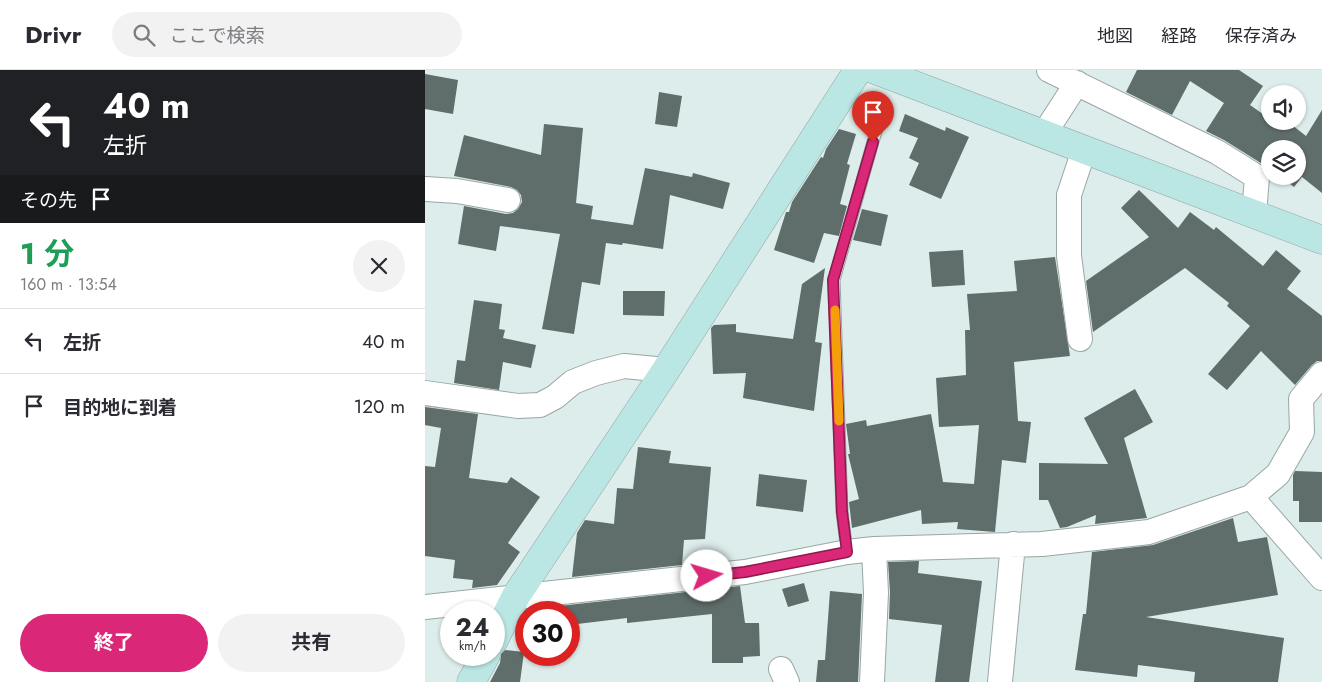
<!DOCTYPE html>
<html lang="ja">
<meta charset="utf-8">
<style>
:root{--surface:#fff;--page:#f2f2f3;--text:#2b2b33;--muted:#7c7c81;--line:#e1e1e2;--accent:#db2777}
body{margin:0;font-family:Jost,"Noto Sans JP",sans-serif;background:var(--page);color:var(--text);height:100vh;display:flex;flex-direction:column;font-size:19px;white-space:nowrap}
*{box-sizing:border-box;margin:0}
p{font-size:16px;color:var(--muted)}
.icon{flex:none;width:28px;height:28px;fill:none;stroke:currentColor;stroke-width:2;stroke-linecap:round;stroke-linejoin:round}
.map{position:relative;flex:1;overflow:hidden}
.drawer{display:flex;flex-direction:column;background:var(--surface);width:425px}
.drawer>*{flex:none}
.hud{background:#202124;color:#fff;overflow:hidden}
.tools{position:absolute;left:836px;top:15px;display:grid;gap:10px}
.tools a{display:grid;place-items:center;width:45px;height:45px;border-radius:50%;background:var(--surface);box-shadow:0 1px 4px #0004;font-size:25px}
.speed{position:absolute;left:15px;top:531px;display:flex;gap:10px;font-size:25px;font-weight:700;text-align:center}
.speed>*{display:grid;place-content:center;width:65px;height:65px;border-radius:50%;background:var(--surface);box-shadow:0 1px 4px #0004;line-height:1}
.speed small{font-size:12px;font-weight:400}
.speed .limit{border:8px solid #d22;background:#fff;color:#111}
.pin{position:absolute;display:grid;place-items:center;width:42px;height:42px;color:#fff;margin:-51px -21px;border-radius:50% 50% 50% 0;rotate:-45deg;box-shadow:0 0 5px #0007}
.pin .icon{rotate:45deg}
.me{position:absolute;width:55px;margin:-28px;rotate:84deg;stroke-linejoin:round;filter:drop-shadow(0 0 4px #0008)}
.turn{display:flex;align-items:center;gap:18px;height:105px;padding:0 20px;font-size:22px}
.turn .icon{width:65px;height:65px;stroke-width:2.5}
.turn b{display:block;font-size:35px;line-height:42px}
.then{display:flex;align-items:center;height:48px;padding:0 20px;background:#0003;gap:10px;font-size:19px}
.round{display:grid;place-items:center;flex:none;width:52px;height:52px;border-radius:26px;background:var(--page)}
.headline{display:flex;align-items:center;justify-content:space-between;height:85px;padding:0 20px}
h1{font-size:30px;font-weight:700;line-height:38px;color:#1e9e55}
.action{display:flex;gap:10px;margin-top:auto;padding:10px 20px}
.action a{flex:1;height:58px;border-radius:30px;background:var(--accent);color:#fff;font-size:20px;font-weight:700;line-height:58px;text-align:center}
.action a+a{background:var(--page);color:var(--text)}
ul{padding:0;list-style:none}
li{display:flex;align-items:center;gap:15px;height:65px;padding:0 20px;border-top:1px solid var(--line)}
li div{flex:1}
li b{display:block;font-size:19px}
li em{font-style:normal}
header{display:flex;align-items:center;gap:30px;box-sizing:border-box;height:70px;padding:0 25px;background:var(--surface);border-bottom:1px solid var(--line)}
header strong{font-size:24px}
nav{display:flex;gap:28px;margin-inline-start:auto;font-size:18px}
.search{width:350px;height:45px;background:var(--page);display:flex;align-items:center;gap:12px;box-sizing:border-box;padding:0 18px;border-radius:28px;color:var(--muted);font-size:19px}
main{display:flex;flex:1;min-height:0}
.map>svg:first-child{display:block}
.building{fill:#5f6d6b}
.lines{fill:none;stroke-linecap:round;stroke-linejoin:round}
.lane-casing{stroke:#98a7a5;stroke-width:13}
.street-casing{stroke:#98a7a5;stroke-width:26}
.secondary-casing{stroke:#98a7a5;stroke-width:29}
.lane{stroke:#fff;stroke-width:11}
.street{stroke:#fff;stroke-width:24}
.secondary{stroke:#bae6e3;stroke-width:28}
.route-casing{stroke:#8e194d;stroke-width:12}
.route{stroke:#db2777;stroke-width:9}
.slow{stroke:#f59e0b;stroke-width:9}
</style>
<header>
<strong>Drivr</strong>
<div class="search"><svg class="icon" aria-label="search" viewBox="0 0 24 24"><circle cx="10" cy="10" r="6"/><path d="M15 15l6 6"/></svg>ここで検索</div>
<nav><a>地図</a><a>経路</a><a>保存済み</a></nav>
</header>
<main>
<section class="drawer">
<div class="hud">
<div class="turn"><svg class="icon" aria-label="left" viewBox="0 0 24 24"><path d="M17 20v-9H6M10 6l-5 5 5 5"/></svg><div><b>40 m</b>左折</div></div>
<div class="then">その先<svg class="icon" aria-label="arrive" viewBox="0 0 24 24"><path d="M6 21V4h12l-3 4 3 4H6"/></svg></div>
</div>
<div class="headline"><div><h1>1 分</h1><p>160 m · 13:54</p></div><a class="round"><svg class="icon" aria-label="close" viewBox="0 0 24 24"><path d="M6 6l12 12M18 6L6 18"/></svg></a></div>
<ul>
<li><svg class="icon" aria-label="left" viewBox="0 0 24 24"><path d="M17 20v-9H6M10 6l-5 5 5 5"/></svg><div><b>左折</b></div><em>40 m</em></li>
<li><svg class="icon" aria-label="arrive" viewBox="0 0 24 24"><path d="M6 21V4h12l-3 4 3 4H6"/></svg><div><b>目的地に到着</b></div><em>120 m</em></li>
</ul>
<div class="action"><a>終了</a><a>共有</a></div>
</section>
<div class="map">
<svg width="897" height="612" viewBox="0 0 897 612">
<rect width="100%" height="100%" fill="#ddedeb"/>
<path class="building" d="M712,0H814L838,16L825,35L845,49V51H862L881,66L897,40V123L877,107L869,117L855,106H872V79H845V99L843,100L839,95L799,70L781,61L799,33L765,11L747,45L701,22Z
M0,4L33,10L28,44L0,39Z
M234,22L257,26L252,57L230,54Z
M480,44L520,61L521,57L544,67L516,129L484,115L494,93L484,88L493,68L474,61Z
M119,54L158,58L151,133L168,136L166,149L208,155L220,98L267,107L268,103L305,113L298,139L245,125L238,179L198,173L197,175L181,173L175,215L157,212L149,264L117,259L135,164L75,156L71,181L33,174L39,136L81,144L88,143L93,139L97,132L96,125L92,120L86,117L29,106L39,65L116,85Z
M414,59L431,64L422,94L425,95L415,134L422,136L414,166L399,163L389,193L349,180L361,142H364L367,132L396,87L398,88L401,79Z
M714,120L753,158L765,142L789,160L791,157L838,196L851,180L876,201L862,219L897,246V291H892L887,295L870,315L836,281L802,320L783,304L825,256L802,236L804,233L760,198L668,262L661,211L724,167L696,138Z
M437,139L463,145L456,176L428,170Z
M538,180L540,215L507,217L504,182Z
M630,187L645,286L589,292L593,351L606,352L601,393L577,390L570,462L532,459L533,452L497,454L496,440L427,458L424,432L434,429L423,384H425L421,354L441,350L442,356L506,344L518,412L549,414L554,355L514,357L511,308L541,305L540,260H545L542,224L592,221L589,191Z
M400,198L390,272L397,273L389,341L318,328L321,303L288,304L286,258L289,255L311,254V262L368,269L377,214Z
M198,221H240L239,246L198,245Z
M49,230L77,234L74,259L80,260L78,268L111,275L106,298L78,292L74,320L29,313L32,290L40,291Z
M710,319L728,352L699,368L722,448L670,454L671,445L642,457L635,458L623,430H614V393L683,394L659,348Z
M0,337L53,344L44,408L82,413L86,407L115,427L83,473L95,482L72,515L47,518L48,510L28,508L30,490L0,486V396L10,397L16,358L0,355Z
M213,377L246,381L244,393L286,397L280,469L259,470L257,495L147,507L152,463L160,450L189,454L192,418L208,419Z
M870,401L897,402V452H874V431H868V405Z
M334,404L382,410L378,442L331,436Z
M808,448L813,472L842,467L853,525L721,547L859,568L853,612H769L770,602L713,595L712,607L650,600L658,544H661L667,482L728,475Z
M494,491L493,503L557,511L544,612H510L517,555L464,549L465,522L463,492Z
M379,513L384,531L363,537L357,519Z
M315,516L320,553H334L335,586L318,587V593H287V544L202,553V548L144,555V542H107V539Z
M405,521L437,524L433,612H391L393,590H400Z
M80,580L99,582L95,612H65L75,593L76,584Z"/>
<g class="lines">
<defs>
<path id="lane" d="M422,482L417,442L409,210L453,54"/>
<path id="street" d="M624,0L792,82L832,107L829,144
M619,64L652,13
M0,119L32,121L83,130
M655,269L644,186V125L659,80
M0,323L93,336L115,335L130,327L148,312L171,303L199,296L241,300
M826,427L897,508
M0,537L320,502L422,482L449,479L617,474L724,462L826,427L853,404L877,362L876,329L897,304
M356,599L362,612
M447,612L451,523L449,479
M575,612L588,474"/>
<path id="secondary" d="M450,0L897,170
M69,570L91,526L241,300L433,0
M46,612L61,585"/>
</defs>
<use href="#lane" class="lane-casing"/>
<use href="#street" class="street-casing"/>
<use href="#secondary" class="secondary-casing"/>
<use href="#lane" class="lane"/>
<use href="#street" class="street"/>
<use href="#secondary" class="secondary"/>
</g>
<g class="lines">
<defs>
<path id="route" d="M282,506L320,502L422,482L417,442L408,210L448,72"/>
</defs>
<use href="#route" class="route-casing"/>
<use href="#route" class="route"/>
<path class="slow" d="M410,240L414,351"/>
</g>
</svg>
<div class="tools">
<a><svg class="icon" aria-label="sound" viewBox="0 0 24 24"><path d="M4 9h4l5-4v14l-5-4H4zM17 9q2 3 0 6"/></svg></a>
<a><svg class="icon" aria-label="layers" viewBox="0 0 24 24"><path d="M12 4l9 5-9 5-9-5zM3 14l9 5 9-5"/></svg></a>
</div>
<div class="speed"><div>24<small>km/h</small></div><div class="limit">30</div></div>
<div class="pin" style="left:448px;top:72px;background:#d93025"><svg class="icon" aria-label="arrive" viewBox="0 0 24 24"><path d="M6 21V4h12l-3 4 3 4H6"/></svg></div>
<svg class="me" style="left:282px;top:506px" viewBox="-20 -20 40 40"><circle r="19" fill="#fff"/><path d="M0-13L10 11 0 6-10 11z" fill="#db2777"/></svg>
</div>
</main>
